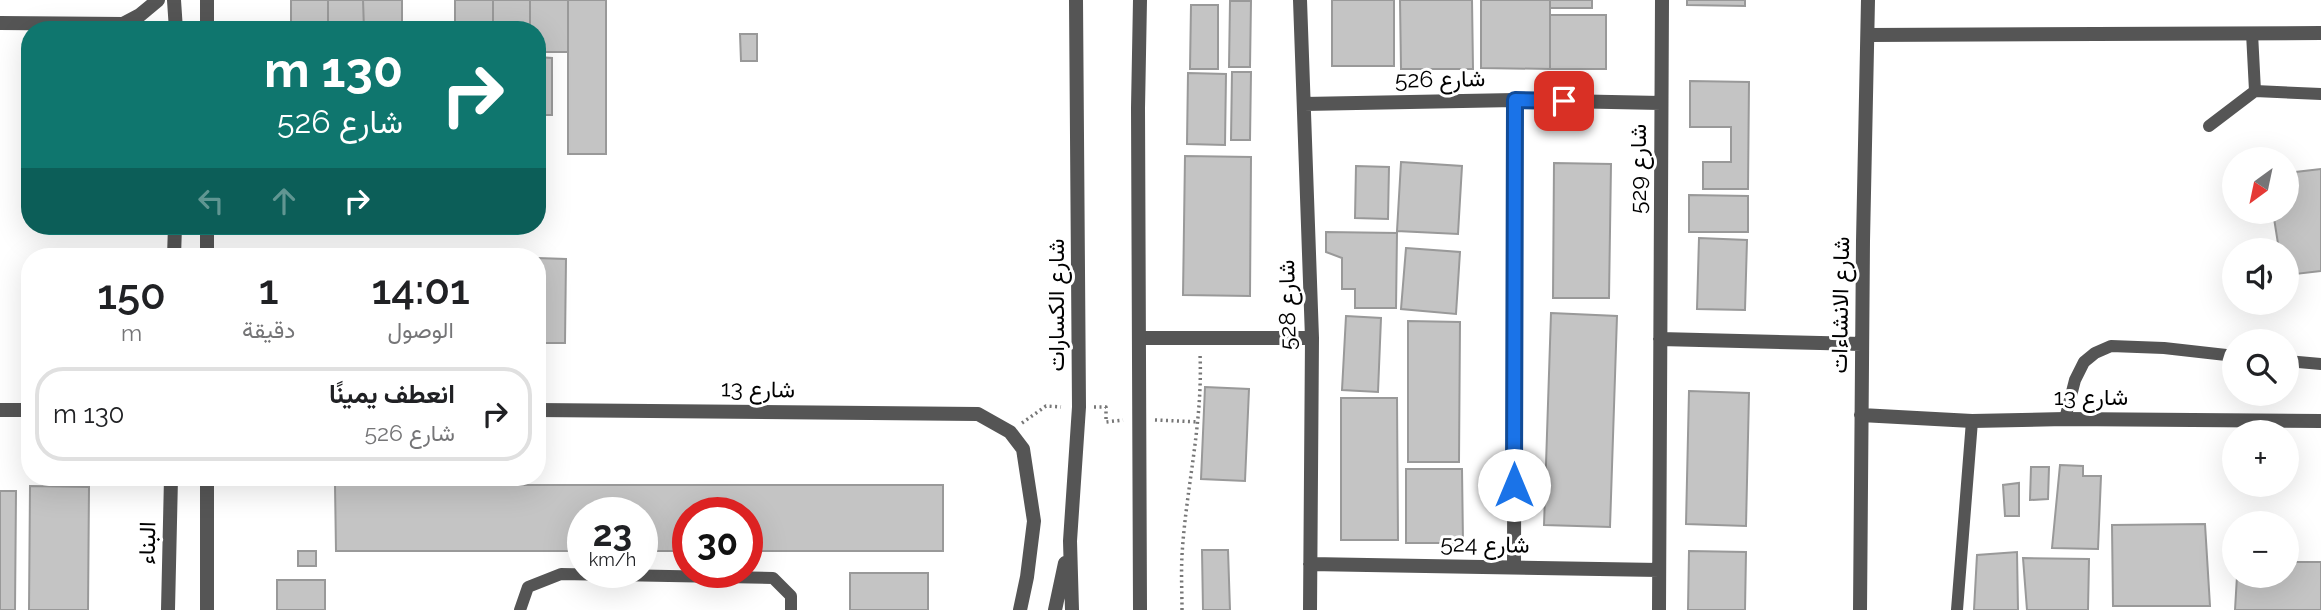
<!DOCTYPE html>
<html lang="ar">
<meta charset="utf-8">
<style>
:root{--surface:#fff;--page:#f2f2f2;--text:#202124;--muted:#757577;--line:#e0e0e0}
body{margin:0;font-family:Raleway,Vazirmatn,sans-serif;background:var(--page);color:var(--text);direction:rtl;height:100vh;display:flex;flex-direction:column;font-size:26px;white-space:nowrap}
*{box-sizing:border-box;margin:0}
p{font-size:23px;color:var(--muted)}
.icon{flex:none;width:38px;height:38px;fill:none;stroke:currentColor;stroke-width:2;stroke-linecap:round;stroke-linejoin:round}
.map{position:relative;flex:1;overflow:hidden;direction:ltr}
.sheet{position:absolute;left:21px;top:248px;width:525px;height:238px;display:flex;flex-direction:column;background:var(--surface);border-radius:28px;box-shadow:0 7px 28px #0002;direction:rtl}
.sheet>*{flex:none}
.banner{position:absolute;left:21px;top:21px;width:525px;height:214px;border-radius:28px;box-shadow:0 7px 28px #0002;direction:rtl;background:#0f766e;color:#fff;overflow:hidden}
.needle{width:46px;rotate:213deg}
.controls{position:absolute;left:2222px;top:147px;display:grid;gap:14px}
.controls a{display:grid;place-items:center;width:77px;height:77px;border-radius:50%;background:var(--surface);box-shadow:0 7px 28px #0002;font-size:35px}
.speed{position:absolute;left:567px;top:497px;display:flex;gap:14px;font-size:35px;font-weight:700;text-align:center}
.speed>*{display:grid;place-content:center;width:91px;height:91px;border-radius:50%;background:var(--surface);box-shadow:0 7px 28px #0002;line-height:1}
.speed small{font-size:18px;font-weight:400}
.speed .limit{border:10px solid #d22;background:#fff;color:#111}
.pin{position:absolute;display:grid;place-items:center;width:60px;height:60px;color:#fff;margin:-30px;border-radius:14px;box-shadow:0 4px 10px #0006}
.me{position:absolute;width:77px;margin:-38px;rotate:0deg;stroke-linejoin:round;filter:drop-shadow(0 0 5px #0008)}
.turn{display:flex;align-items:center;gap:24px;height:147px;padding:0 28px;font-size:32px}
.turn .icon{width:91px;height:91px;stroke-width:2.5}
.turn b{display:block;font-size:49px;line-height:60px}
.lanes{display:flex;align-items:center;height:66px;padding:0 28px;background:#0003;justify-content:center;gap:35px;direction:ltr}
.lanes .off{opacity:.35}
.eta{display:flex;justify-content:space-evenly;align-items:center;height:119px;text-align:center}
.eta b{font-size:42px;font-weight:600;line-height:49px}
ul{padding:0;list-style:none}
li{display:flex;align-items:center;gap:21px;height:94px;margin:0 14px 10px;padding:0 14px;border:4px solid var(--line);border-radius:28px}
li div{flex:1}
li b{display:block;font-size:26px}
li em{font-style:normal}
.map>svg:first-child{display:block}
.building{fill:#c4c4c4;stroke:#999;stroke-width:2}
.lines{fill:none;stroke-linecap:round;stroke-linejoin:round}
.path{stroke:#777;stroke-width:3.5;stroke-dasharray:2 3.5;stroke-linecap:butt}
.service{stroke:#555;stroke-width:12}
.minor{stroke:#555;stroke-width:14}
.tertiary{stroke:#555;stroke-width:14}
.route-casing{stroke:#114b97;stroke-width:18}
.route{stroke:#1a73e8;stroke-width:12}
.labels{text-anchor:middle;stroke-width:6;stroke-linejoin:round;paint-order:stroke}
.street-label{font-size:23px;fill:#000;stroke:#fff}
</style>
<div class="map">
<svg width="2321" height="610" viewBox="0 0 2321 610">
<rect width="100%" height="100%" fill="#fff"/>
<path class="building" d="M291,0H328V30H291Z
M328,0H363L364,30H328Z
M363,0H402V30H364Z
M455,0H493V30H455Z
M493,0H530V30H493Z
M530,0H568V52H537V30H530Z
M568,0H606V154H568Z
M1332,0H1394V66H1332Z
M1400,0H1472L1473,69H1401Z
M1481,0H1550V69L1481,68Z
M1550,0H1592V8H1550Z
M1687,0H1745V6L1687,5Z
M1230,1H1251L1250,67H1229Z
M1191,5H1218V69H1190Z
M1550,15H1606V69H1550Z
M740,34H757V61H741Z
M537,57L552,58V115H537Z
M1232,72H1251L1250,140H1231Z
M1188,73L1226,74L1225,145L1187,144Z
M1690,81L1749,82L1748,189H1703V162H1731V127H1690Z
M1185,156L1251,157L1250,296L1183,295Z
M1401,162L1462,166L1458,234L1397,231Z
M1554,163L1611,164L1609,298H1553Z
M1356,166L1389,167L1388,219L1355,218Z
M2321,169V271L2287,275V250H2279L2273,212H2287V173Z
M1689,195L1748,196V232H1689Z
M1326,232L1397,233L1396,308H1355V289H1342V258L1326,252Z
M1699,238L1747,240L1745,310L1697,309Z
M1406,248L1460,252L1456,314L1401,309Z
M537,258L566,259L565,343H537Z
M1551,313L1617,316L1610,527L1544,525Z
M1346,316L1381,318L1378,392L1342,390Z
M1408,321L1460,322L1459,462H1408Z
M1205,387L1249,389L1245,481L1201,479Z
M1689,391L1749,393L1746,526L1686,524Z
M1341,398H1397L1398,540H1341Z
M2060,465L2083,466V476H2101L2098,549L2052,548Z
M2031,467H2049L2048,499L2030,500Z
M1406,469H1462L1463,543H1406Z
M2019,483V516H2005L2003,485Z
M335,485H943V551H747V513H688V551H642V513H583V551H336Z
M30,486L89,487L88,610H29Z
M0,491H16L15,610H0Z
M2205,524L2210,606H2113L2112,525Z
M1202,550H1228L1230,610H1203Z
M298,551H316V566H298Z
M1689,551L1746,552L1745,610H1688Z
M2017,552L2018,610H1974L1977,555Z
M2023,558L2089,559L2088,610H2027Z
M2287,562H2321V610H2235L2237,576H2287Z
M850,573H928V610H850Z
M277,580H325V610H277Z"/>
<g class="lines">
<path class="path" d="M1094,407H1106V422L1123,420
M1155,420L1199,422
M1022,423L1046,406L1061,407
M1182,610C1182,592 1181,573 1182,555C1186,488 1203,423 1200,354"/>
<path class="service" d="M2252,33L2255,91
M2209,126L2255,91L2321,94
M2287,361L2321,364
M2065,419L2075,380L2084,362L2095,353L2111,346L2164,348L2235,356
M520,610L528,587L561,574L773,578L791,596V610
M1957,610L1972,421"/>
<path class="minor" d="M174,0L176,30
M207,0V30
M1300,0L1312,338L1310,610
M0,23L123,24L140,15L158,0
M1868,35L2321,33
M1304,104L1515,100L1661,103
M207,226V257
M174,257L175,226
M1139,338H1312
M1660,339L1862,344
M0,410H30
M537,410L978,414L1010,432L1023,449L1034,521L1027,577L1020,610
M1861,415L1972,421L2065,419L2321,421
M1310,564L1659,570
M1514,567L1515,100
M168,610L171,478
M207,610V478
M1659,610L1662,0
M1860,610L1863,241L1868,0"/>
<path class="tertiary" d="M1055,610L1065,563
M1072,610L1070,541L1079,407L1076,0
M1140,610L1138,108L1140,0"/>
</g>
<g class="lines">
<defs>
<path id="route" d="M1514,485L1515,100L1564,101"/>
</defs>
<use href="#route" class="route-casing"/>
<use href="#route" class="route"/>
</g>
<g class="labels">
<g class="street-label">
<text transform="translate(1440 79) rotate(-1)" y="8">شارع 526</text>
<text transform="translate(1638 169) rotate(-90)" y="8">شارع 529</text>
<text transform="translate(1056 305) rotate(-90)" y="8">شارع الكسارات</text>
<text transform="translate(1287 305) rotate(-91)" y="8">شارع 528</text>
<text transform="translate(1840 305) rotate(-89)" y="8">شارع الانشاءات</text>
<text transform="translate(758 389) rotate(1)" y="8">شارع 13</text>
<text x="2091" y="405">شارع 13</text>
<text transform="translate(147 543) rotate(-89)" y="8">البناء</text>
<text transform="translate(1485 544) rotate(1)" y="8">شارع 524</text>
</g>
</g>
</svg>
<div class="controls">
<a><svg class="needle" viewBox="-14 -14 28 28"><path d="M0-13l5 13h-10z" fill="#e53935"/><path d="M0 13l5-13h-10z" fill="#757577"/></svg></a>
<a><svg class="icon" aria-label="sound" viewBox="0 0 24 24"><path d="M4 9h4l5-4v14l-5-4H4zM17 9q2 3 0 6"/></svg></a>
<a><svg class="icon" aria-label="search" viewBox="0 0 24 24"><circle cx="10" cy="10" r="6"/><path d="M15 15l6 6"/></svg></a>
<a>+</a>
<a>−</a>
</div>
<div class="speed"><div>23<small>km/h</small></div><div class="limit">30</div></div>
<div class="pin" style="left:1564px;top:101px;background:#d93025"><svg class="icon" aria-label="arrive" viewBox="0 0 24 24"><path d="M6 21V4h12l-3 4 3 4H6"/></svg></div>
<svg class="me" style="left:1514px;top:485px" viewBox="-20 -20 40 40"><circle r="19" fill="#fff"/><path d="M0-13L10 11 0 6-10 11z" fill="#1a73e8"/></svg>
<div class="banner">
<div class="turn"><svg class="icon" aria-label="right" viewBox="0 0 24 24"><path d="M7 20v-9h11M14 6l5 5-5 5"/></svg><div><b>130 m</b>شارع 526</div></div>
<div class="lanes"><svg class="icon off" aria-label="left" viewBox="0 0 24 24"><path d="M17 20v-9H6M10 6l-5 5 5 5"/></svg><svg class="icon off" aria-label="ahead" viewBox="0 0 24 24"><path d="M12 20V5M6 11l6-6 6 6"/></svg><svg class="icon" aria-label="right" viewBox="0 0 24 24"><path d="M7 20v-9h11M14 6l5 5-5 5"/></svg></div>
</div>
<section class="sheet">
<div class="eta">
<div><b>14:01</b><p>الوصول</p></div>
<div><b>1</b><p>دقيقة</p></div>
<div><b>150</b><p>m</p></div>
</div>
<ul>
<li><svg class="icon" aria-label="right" viewBox="0 0 24 24"><path d="M7 20v-9h11M14 6l5 5-5 5"/></svg><div><b>انعطف يمينًا</b><p>شارع 526</p></div><em>130 m</em></li>
</ul>
</section>
</div>
